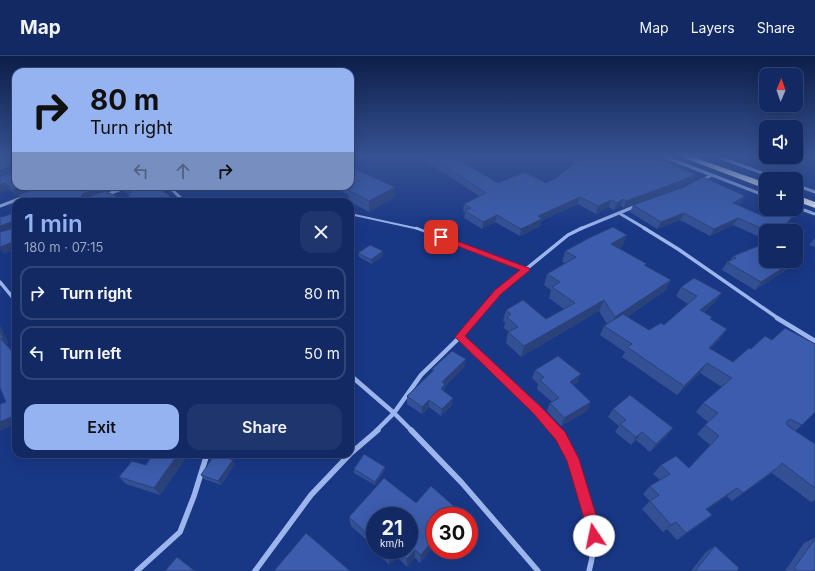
<!DOCTYPE html>
<meta charset="utf-8">
<style>
:root{--surface:#122964;--page:#1f356d;--text:#f1f3f6;--muted:#9ca6bf;--line:#314578;--accent:#95b2f1}
body{margin:0;font-family:Inter,sans-serif;background:var(--page);color:var(--text);height:100vh;display:flex;flex-direction:column;font-size:15px;white-space:nowrap}
*{box-sizing:border-box;margin:0}
p{font-size:13px;color:var(--muted)}
.icon{flex:none;width:22px;height:22px;fill:none;stroke:currentColor;stroke-width:2;stroke-linecap:round;stroke-linejoin:round}
.map{position:relative;flex:1;overflow:hidden}
.drawer{position:absolute;left:12px;top:142px;width:342px;height:260px;display:flex;flex-direction:column;background:var(--surface);border-radius:12px;box-shadow:0 4px 16px #0002,0 0 0 1px var(--line)}
.drawer>*{flex:none}
.hud{position:absolute;left:12px;top:12px;width:342px;height:122px;border-radius:12px;box-shadow:0 4px 16px #0002,0 0 0 1px var(--line);background:#95b2f1;color:#111;overflow:hidden}
.needle{width:26px;rotate:2deg}
.controls{position:absolute;left:759px;top:12px;display:grid;gap:8px}
.controls a{display:grid;place-items:center;width:44px;height:44px;border-radius:8px;background:var(--surface);box-shadow:0 4px 16px #0002,0 0 0 1px var(--line);font-size:20px}
.speed{position:absolute;left:366px;top:451px;display:flex;gap:8px;font-size:20px;font-weight:700;text-align:center}
.speed>*{display:grid;place-content:center;width:52px;height:52px;border-radius:50%;background:var(--surface);box-shadow:0 4px 16px #0002,0 0 0 1px var(--line);line-height:1}
.speed small{font-size:10px;font-weight:400}
.speed .limit{border:6px solid #d22;background:#fff;color:#111}
.pin{position:absolute;display:grid;place-items:center;width:34px;height:34px;color:#fff;margin:-17px;border-radius:8px;box-shadow:0 2px 6px #0006}
.me{position:absolute;width:44px;margin:-22px;rotate:349deg;stroke-linejoin:round;filter:drop-shadow(0 0 3px #0008)}
.turn{display:flex;align-items:center;gap:14px;height:84px;padding:0 12px;font-size:18px}
.turn .icon{width:52px;height:52px;stroke-width:2.5}
.turn b{display:block;font-size:28px;line-height:34px}
.lanes{display:flex;align-items:center;height:38px;padding:0 12px;background:#0003;justify-content:center;gap:20px;direction:ltr}
.lanes .off{opacity:.35}
.round{display:grid;place-items:center;flex:none;width:42px;height:42px;border-radius:12px;background:var(--page)}
.summary{display:flex;align-items:center;justify-content:space-between;height:68px;padding:0 12px}
h1{font-size:24px;font-weight:600;line-height:30px;color:var(--accent)}
.primary-button{display:flex;gap:8px;margin-top:auto;padding:8px 12px}
.primary-button a{flex:1;height:46px;border-radius:12px;background:var(--accent);color:#111;font-size:16px;font-weight:600;line-height:46px;text-align:center}
.primary-button a+a{background:var(--page);color:var(--text)}
ul{padding:0;list-style:none}
li{display:flex;align-items:center;gap:12px;height:54px;margin:0 8px 6px;padding:0 4px;border:2px solid var(--line);border-radius:12px}
li div{flex:1}
li b{display:block;font-size:15px}
li em{font-style:normal}
header{display:flex;align-items:center;gap:24px;box-sizing:border-box;height:56px;padding:0 20px;background:var(--surface);border-bottom:1px solid var(--line)}
header strong{font-size:19px}
nav{display:flex;gap:22px;margin-inline-start:auto;font-size:14px}
.map>svg:first-child{display:block}
.lines{fill:none;stroke-linecap:round;stroke-linejoin:round}
.lane-far1{stroke:#9db5ed;stroke-width:2}
.lane{stroke:#9db5ed;stroke-width:2.5}
.street-far3{stroke:#9db5ed;stroke-width:3}
.street-far2{stroke:#9db5ed;stroke-width:3.5}
.street-far1{stroke:#9db5ed;stroke-width:4.5}
.street{stroke:#9db5ed;stroke-width:5.5}
.highway{fill:#fff;fill-rule:evenodd}
.wall{fill:#345095}
.shaded-wall{fill:#2a4179}
.building{fill:#3c5dad;stroke:#2a4179}
.route{fill:#e11d48;stroke:#92132f}
</style>
<header>
<strong>Map</strong>
<nav><a>Map</a><a>Layers</a><a>Share</a></nav>
</header>
<div class="map">
<svg width="815" height="515" viewBox="0 0 815 515">
<rect width="100%" height="100%" fill="#183785"/>
<g class="lines">
<path class="lane-far1" d="M350,158L419,173"/>
<path class="lane" d="M416,172L526,214"/>
<path class="street-far3" d="M665,101L766,140
M718,101L779,123
M702,124L712,119
M796,129L815,136
M168,130L185,146
M106,139L129,130
M0,150L24,141
M796,151L815,158
M619,157L646,173
M580,173L636,150"/>
<path class="street-far2" d="M644,172L678,193L779,263
M0,226L14,243
M15,242L13,248L16,251
M475,263L498,236L568,179L582,172"/>
<path class="street-far1" d="M777,262L815,285
M460,281L537,354L556,375
M350,319L394,357L412,375
M376,375L394,357L421,319L460,281L476,262"/>
<path class="street" d="M411,374L462,427L538,515
M555,374C562,382 569,393 573,403C580,419 594,465 594,481C594,493 592,504 589,515
M350,398L378,374
M137,515L180,476L194,440L207,398
M255,515L311,439L350,398"/>
<path class="highway" d="M682,101H693L766,127V133Z
M796,139L815,146V152L796,145Z"/>
</g>
<path class="wall" d="M0,101H16V130L98,132L100,137L126,145L129,139L124,135L122,130H156L176,146H24L19,140H17L9,133L1,136L0,135Z
M425,101H493L468,109L498,127H546L556,122L576,106L573,105L574,101H653L695,118L692,125L678,132L624,152L621,150L614,154L609,151L596,158L578,148L541,165L540,170L520,180L495,166L482,173L464,162L465,156L463,155L464,148L479,140L424,104Z
M350,111L395,141L369,156L349,145L348,138L330,130H350Z
M741,147L738,149L765,161L790,165L781,175H766V184L733,169L710,180L680,164L657,173L630,156L633,149Z
M815,182V191L809,189Z
M623,190L619,192L647,208L645,210L671,224L665,235L627,261L649,274L664,269L688,248L676,240L681,231L722,237L715,246L704,256L710,264L720,283L710,293L802,369L795,375L815,388V444L811,446L772,417L732,445L727,440L707,454L712,459L702,467L677,484L667,473L663,476L642,453L650,445L643,438L650,430L660,424L653,418L661,409L689,412L710,389L697,378L708,366L696,356L703,347L722,331L700,317L677,339L622,301L625,296L600,279L604,270L607,268L599,255L521,301L506,287L508,276H509L504,272L505,266L503,265L506,254L546,263L564,253L549,242L551,234L544,229L547,218L565,207L562,206L565,195Z
M358,197L383,200L372,208L359,201Z
M733,200L792,210L755,234L722,214L727,206L730,205Z
M466,303L464,311L445,330L444,335L452,349L441,360L429,351L422,358L407,348V340L432,316V313Z
M535,314L577,327L574,329L587,355L561,370L547,355L550,347L552,346L537,333L538,328L532,322Z
M613,353L667,380L650,396L636,384L631,389L615,376L619,370L608,361Z
M153,398H187L188,399L160,439L126,428L119,421L146,409Z
M235,408L221,429L204,423L201,419Z
M354,413L385,414L375,429L354,417Z
M416,447L435,460V493L433,491L420,507L415,502L407,511L397,501L389,509L379,498L378,495L377,494H409L375,460V492L351,470L349,461Z
M815,482V515H785L804,487Z
M715,490L737,515H691L706,496Z"/>
<path class="shaded-wall" d="M473,101H493L460,111L461,105Z
M11,109L15,114L0,123V115Z
M695,118L692,125L678,132L624,152L626,145Z
M5,127L9,133L1,136L0,135V129Z
M25,130H44L17,140L13,134Z
M395,131V141L369,156V145Z
M98,132L101,138L84,146L81,141L82,138Z
M745,140L741,147L729,154L733,147Z
M580,141L578,148L541,165L540,170L520,180L521,173L538,160Z
M623,143L621,150L614,154L617,147Z
M611,144L609,151L596,158L598,150Z
M684,157L680,164L657,173L661,166Z
M795,158L790,165L781,175H779Z
M497,159L495,166L482,173L483,166Z
M738,162L733,169L710,180L714,173Z
M11,166L15,172L0,178V170Z
M627,179L623,190L607,198L611,188Z
M16,185V193L4,198L0,193V191Z
M383,195V200L372,208L371,204Z
M799,202L792,210L755,234L761,226L794,205H796V204Z
M671,224L665,235L610,272L615,261Z
M0,234L2,237L0,238Z
M722,237L715,246L694,264L700,254Z
M604,244L599,255L521,301L524,290Z
M0,269L9,287L7,288L16,300L1,283L0,274Z
M727,273L720,283L702,302L709,292Z
M466,303L464,311L445,330L444,336L441,333L442,326Z
M707,307L700,317L677,339L684,330Z
M581,318L577,327L567,334L570,326Z
M453,342L452,349L441,360L442,353Z
M429,344V351L422,358V351Z
M591,346L587,355L561,370L564,362Z
M11,361L16,367L0,375V366Z
M673,372L667,380L650,396L656,388Z
M642,376L636,384L631,389L636,381Z
M178,398H187L188,399L160,439L154,432Z
M233,404L235,408L221,429L218,425Z
M385,411V414L375,429V426Z
M777,412L767,421L732,445L743,437Z
M737,432L727,440L697,461L706,453Z
M712,459L702,467L677,484L686,477Z
M676,466L667,473L663,476L671,469Z
M434,483L433,491L420,507L421,499Z
M395,494H396L397,501L389,509V502Z
M415,494V502L407,511V503Z"/>
<path class="building" d="M0,101H16V130H25L13,134L5,127L0,129V121L14,114L15,110L11,109L0,115Z
M431,101H473L461,105L498,127L525,116L546,127L556,122L582,101H581H653L695,118L681,125L626,145L623,143L617,147L611,144L598,150L580,141L538,160L542,163L521,173L497,159L483,166L465,155L471,152L464,148L486,137Z
M350,111L395,131L369,145L348,134L353,131L350,129Z
M703,121L745,140L733,147L765,161L773,153H782L795,158L779,175H767L738,162L714,173L684,157L661,166L633,149L684,131Z
M42,130H94L98,132L82,138L81,141L83,143L105,135L126,145L131,136L122,130H156L176,145L175,146H27L18,139Z
M16,156V185L0,191V176L13,172L14,167L11,166L0,170V160L2,161Z
M613,171L627,179L611,188L647,208L644,209L671,224L615,261L604,244L524,290L508,276L518,271L507,261L511,258L506,254L523,244L546,263L575,247L552,231L560,226L547,218L576,201L565,195L593,180Z
M766,187V205H794L761,226L727,206L736,202L733,200Z
M370,189L383,195L371,204L358,197Z
M694,222L722,237L700,254L712,261L710,263L727,273L709,292L733,306L749,292L751,293L765,280L772,284L785,272L815,288V356L802,369L790,363L786,366L788,370L815,388V432L782,407L777,412L743,437L737,432L706,453L712,459L686,477L676,466L671,469L650,445L659,439L650,430L670,418L661,409L676,400L689,412L719,380L705,369L718,357L703,347L732,322L707,307L684,330L627,291L632,288L604,270L623,258L649,274L661,267L664,269L697,240L681,231Z
M0,274L3,282L1,283L16,300V370L11,361L0,366V348L6,346L0,332Z
M452,295L466,303L442,326L445,328L441,333L453,342L442,353L429,344L422,351L407,340L434,314L432,313Z
M558,300L581,318L570,326L591,346L564,362L550,347L559,342L540,324L544,321L535,314Z
M630,339L673,372L656,388L642,376L636,381L620,368L626,364L613,353Z
M153,398H178L154,432L119,421L132,405L146,409Z
M215,398L233,404L218,425L201,419Z
M364,398L385,411L375,426L354,413Z
M384,422L416,447L431,430L465,460H435V484L434,483L421,499L415,494L407,503L398,494H409V460H375V485L349,461Z
M306,477L350,515H274Z
M815,483V515H798L794,512Z
M715,490L739,512L737,515H695Z
M381,494H395L389,502Z
M177,501L195,515H165Z"/>
<linearGradient id="sky" x2="0" y2="1"><stop stop-color="#0d1e49"/><stop offset="0.58" stop-color="#375394"/><stop offset="1" stop-color="#375394" stop-opacity="0"/></linearGradient>
<rect width="815" height="173" fill="url(#sky)"/>
<path class="route" d="M441,179L529,212L530,214L501,238L465,280L541,351L565,376L579,403L596,459L600,480L598,485L594,487L589,485L583,459L567,405L556,384L533,357L455,281L495,234L520,214L439,183L438,181Z"/>
</svg>
<div class="controls">
<a><svg class="needle" viewBox="-14 -14 28 28"><path d="M0-13l5 13h-10z" fill="#e53935"/><path d="M0 13l5-13h-10z" fill="#9ca6bf"/></svg></a>
<a><svg class="icon" aria-label="sound" viewBox="0 0 24 24"><path d="M4 9h4l5-4v14l-5-4H4zM17 9q2 3 0 6"/></svg></a>
<a>+</a>
<a>−</a>
</div>
<div class="speed"><div>21<small>km/h</small></div><div class="limit">30</div></div>
<div class="pin" style="left:441px;top:181px;background:#d93025"><svg class="icon" aria-label="arrive" viewBox="0 0 24 24"><path d="M6 21V4h12l-3 4 3 4H6"/></svg></div>
<svg class="me" style="left:594px;top:480px" viewBox="-20 -20 40 40"><circle r="19" fill="#fff"/><path d="M0-13L10 11 0 6-10 11z" fill="#e11d48"/></svg>
<div class="hud">
<div class="turn"><svg class="icon" aria-label="right" viewBox="0 0 24 24"><path d="M7 20v-9h11M14 6l5 5-5 5"/></svg><div><b>80 m</b>Turn right</div></div>
<div class="lanes"><svg class="icon off" aria-label="left" viewBox="0 0 24 24"><path d="M17 20v-9H6M10 6l-5 5 5 5"/></svg><svg class="icon off" aria-label="ahead" viewBox="0 0 24 24"><path d="M12 20V5M6 11l6-6 6 6"/></svg><svg class="icon" aria-label="right" viewBox="0 0 24 24"><path d="M7 20v-9h11M14 6l5 5-5 5"/></svg></div>
</div>
<section class="drawer">
<div class="summary"><div><h1>1 min</h1><p>180 m · 07:15</p></div><a class="round"><svg class="icon" aria-label="close" viewBox="0 0 24 24"><path d="M6 6l12 12M18 6L6 18"/></svg></a></div>
<ul>
<li><svg class="icon" aria-label="right" viewBox="0 0 24 24"><path d="M7 20v-9h11M14 6l5 5-5 5"/></svg><div><b>Turn right</b></div><em>80 m</em></li>
<li><svg class="icon" aria-label="left" viewBox="0 0 24 24"><path d="M17 20v-9H6M10 6l-5 5 5 5"/></svg><div><b>Turn left</b></div><em>50 m</em></li>
</ul>
<div class="primary-button"><a>Exit</a><a>Share</a></div>
</section>
</div>
